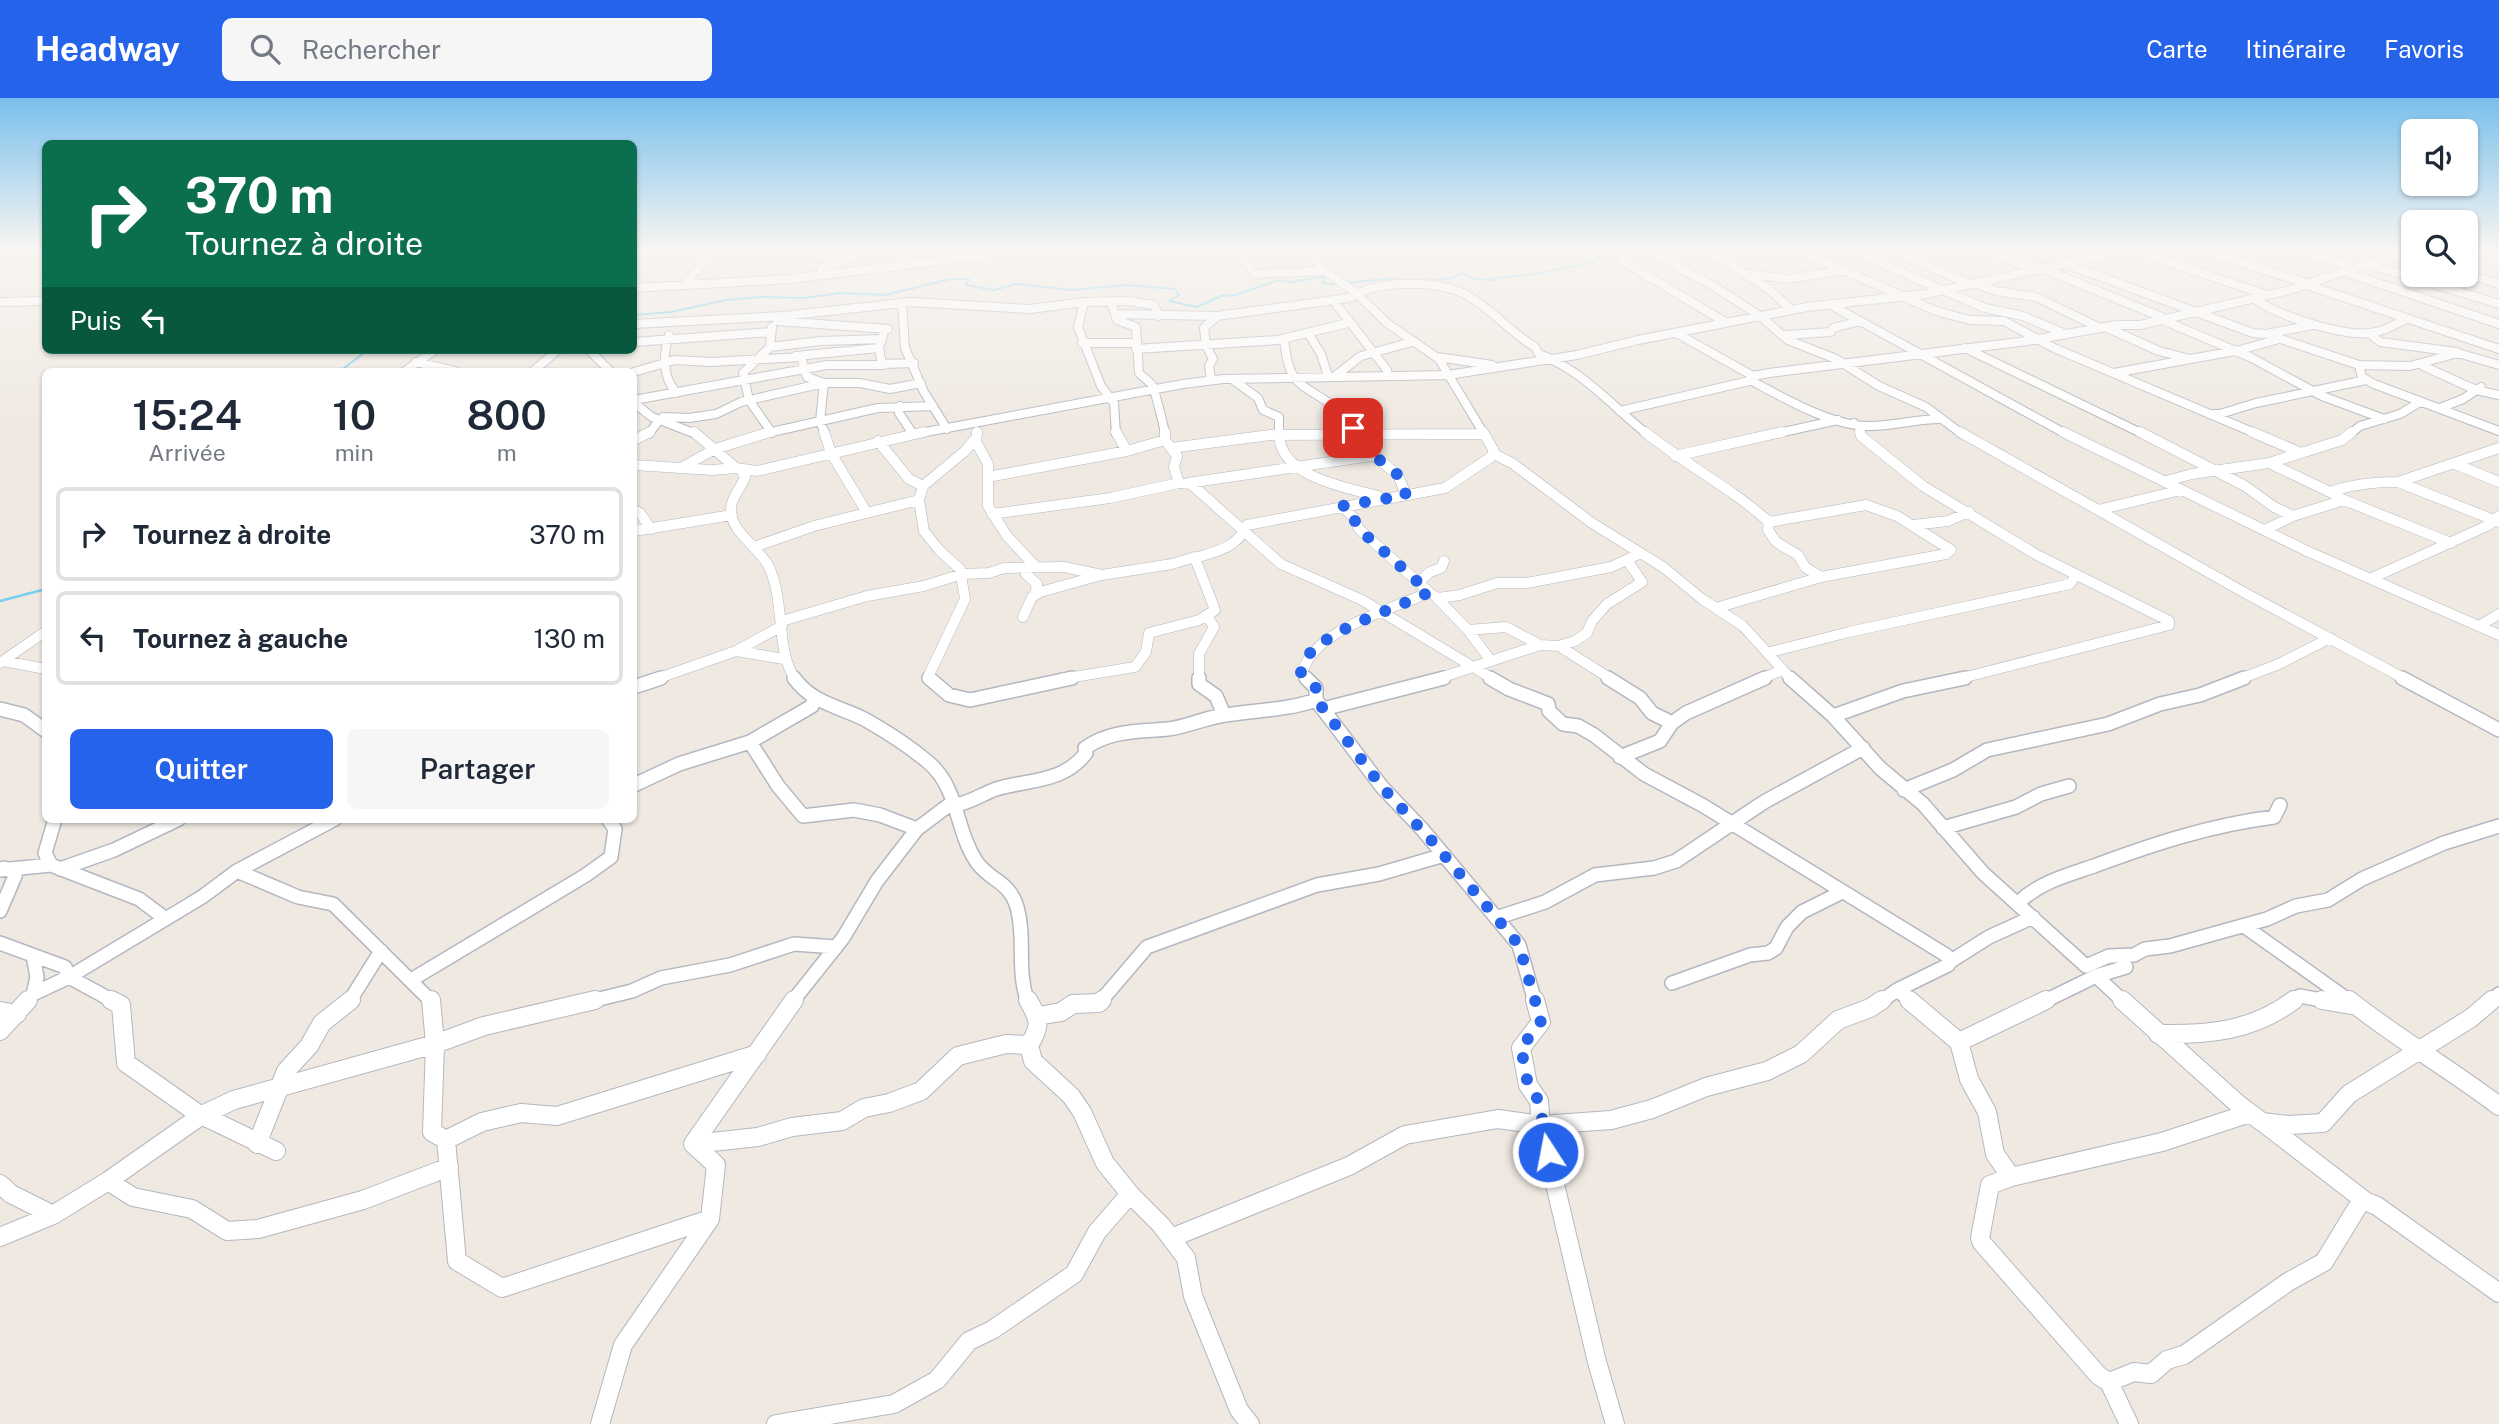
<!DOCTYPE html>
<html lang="fr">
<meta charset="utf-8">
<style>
:root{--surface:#fff;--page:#f6f6f7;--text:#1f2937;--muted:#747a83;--line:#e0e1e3;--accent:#2563eb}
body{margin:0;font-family:"Public Sans",sans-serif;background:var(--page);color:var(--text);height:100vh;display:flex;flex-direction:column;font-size:26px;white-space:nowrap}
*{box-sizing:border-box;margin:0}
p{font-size:23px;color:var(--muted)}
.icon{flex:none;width:38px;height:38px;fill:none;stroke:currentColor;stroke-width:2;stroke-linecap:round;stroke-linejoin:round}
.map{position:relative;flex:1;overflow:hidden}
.drawer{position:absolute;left:42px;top:270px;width:595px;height:455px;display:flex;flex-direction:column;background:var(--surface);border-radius:10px;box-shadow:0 2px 5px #0004}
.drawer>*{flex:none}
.top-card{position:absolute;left:42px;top:42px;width:595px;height:214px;border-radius:10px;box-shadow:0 2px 5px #0004;background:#0b6e4f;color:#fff;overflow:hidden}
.tools{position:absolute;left:2401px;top:21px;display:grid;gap:14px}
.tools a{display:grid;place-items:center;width:77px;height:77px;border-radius:10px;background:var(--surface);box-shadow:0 2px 5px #0004;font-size:35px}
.pin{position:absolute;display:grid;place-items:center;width:60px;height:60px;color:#fff;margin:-30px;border-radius:14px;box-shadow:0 4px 10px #0006}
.me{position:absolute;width:77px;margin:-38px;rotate:349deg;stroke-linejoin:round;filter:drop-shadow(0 0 5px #0008)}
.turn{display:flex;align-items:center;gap:24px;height:147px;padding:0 28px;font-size:32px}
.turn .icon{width:91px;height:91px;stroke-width:2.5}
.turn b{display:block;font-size:49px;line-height:60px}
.then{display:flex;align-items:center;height:66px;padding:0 28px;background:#0003;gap:14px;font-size:26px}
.eta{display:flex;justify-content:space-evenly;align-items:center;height:119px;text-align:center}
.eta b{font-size:42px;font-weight:600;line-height:49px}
.button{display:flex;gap:14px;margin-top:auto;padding:14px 28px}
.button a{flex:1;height:80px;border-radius:10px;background:var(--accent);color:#fff;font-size:28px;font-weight:600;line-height:80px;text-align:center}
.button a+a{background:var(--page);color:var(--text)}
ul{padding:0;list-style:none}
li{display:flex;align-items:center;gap:21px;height:94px;margin:0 14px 10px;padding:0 14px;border:4px solid var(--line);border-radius:10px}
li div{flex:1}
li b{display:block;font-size:26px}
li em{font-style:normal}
header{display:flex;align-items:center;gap:42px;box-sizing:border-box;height:98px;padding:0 35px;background:var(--accent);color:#fff}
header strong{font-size:33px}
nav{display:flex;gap:38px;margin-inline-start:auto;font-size:24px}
.search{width:490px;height:63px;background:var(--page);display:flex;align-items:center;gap:18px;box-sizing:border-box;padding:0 24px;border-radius:10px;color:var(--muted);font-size:26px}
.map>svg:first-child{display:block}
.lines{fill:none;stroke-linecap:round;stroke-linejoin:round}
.stream-far1{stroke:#75cff0;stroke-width:2}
.stream{stroke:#75cff0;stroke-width:2.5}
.minor-far3-casing{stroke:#b4b7c1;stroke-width:10}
.minor-far2-casing{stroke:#b4b7c1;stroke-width:11}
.minor-far1-casing{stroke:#b4b7c1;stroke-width:16}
.minor-casing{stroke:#b4b7c1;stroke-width:20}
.minor-far3{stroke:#fff;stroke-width:8}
.minor-far2{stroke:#fff;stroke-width:10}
.minor-far1{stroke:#fff;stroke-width:13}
.minor{stroke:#fff;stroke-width:18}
.route{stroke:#2563eb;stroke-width:12;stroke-dasharray:0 21.6}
</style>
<header>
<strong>Headway</strong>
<div class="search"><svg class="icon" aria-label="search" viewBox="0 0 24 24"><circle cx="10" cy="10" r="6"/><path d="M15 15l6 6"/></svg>Rechercher</div>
<nav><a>Carte</a><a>Itinéraire</a><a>Favoris</a></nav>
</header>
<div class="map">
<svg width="2499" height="1326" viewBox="0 0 2499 1326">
<rect width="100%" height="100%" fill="#efe9e1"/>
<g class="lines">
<path class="stream-far1" d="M1419,184L1452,180L1463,175L1474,181L1496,182L1494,180L1536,176L1594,164L1597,160L1627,151L1644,154L1711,149
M634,217L671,214L726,202L760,199L804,200L840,195L885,197L951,181H969L966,187L994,192L1016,186L1072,192L1126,187L1175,191L1179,197L1169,203L1197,209L1221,198L1235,197L1279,182L1291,184L1324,179L1323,185L1332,186L1397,180L1394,183L1398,185
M340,273L368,252"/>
<path class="stream" d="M0,503L46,491"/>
<defs>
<path id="minor-far3" d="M760,149L844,161
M1234,149L1255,176L1325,173
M1302,149L1325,173L1354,193L1387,225L1439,261L1484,336
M1466,149L1482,158
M1791,149L1936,213L1970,222L2004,223L2054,250L2257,336
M1843,149L1985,210L2023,218L2063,235
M1887,149L1969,186
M1978,149L2019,166L2044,171L2164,220
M2191,149L2309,186
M2284,149L2357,169
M2371,149L2401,158
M2466,150L2493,158
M2129,151L2267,197
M1712,155L1769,191L1791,212
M1712,155L1756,149
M1659,159L1712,187L1760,218L1788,242L1836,261L1879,288L1926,309L1962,336
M1911,159L1955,154L1986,157
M634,162L658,149
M1621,162L1725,224
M2069,167L2253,235L2266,236L2313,227
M2372,167L2499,206
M821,171L880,149
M2345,174L2499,226
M1743,175L1788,181L1846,172
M2466,176L2499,186
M1977,186L1996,193L2036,199L2100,230
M2307,187L2499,251
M683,188L717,149
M634,190L791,181L1052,149
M2255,201C2278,218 2348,241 2376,234C2387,232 2397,225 2407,221
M1333,202L1387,272L1388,277
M0,204L46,203
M1084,204L1078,229L1101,288L1114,305L1116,336
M1111,204L1117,222L1136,229L1139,275C1143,279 1149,283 1152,287C1155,292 1164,329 1165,336
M902,205L905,250L924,294L947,331
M1829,206L2066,336
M1115,216L1216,218
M2160,221L2250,259L2322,298L2384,321
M777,223L888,231
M634,226L783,218L911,204L1030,211L1084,204L1128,203L1154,207L1159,218
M772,229L770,249L743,275L749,302L772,335
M2105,229L2159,253L2186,260
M884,234L879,250L882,266L914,265
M1308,235L1321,256L1328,278
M1676,235L1753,278
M2369,235L2380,244L2457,254
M2266,236L2359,267L2362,279L2374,286L2499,333
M669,237C663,258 662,277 676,295
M1786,237L1831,234L1833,230L1860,223
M1284,241C1289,288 1298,283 1332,307C1337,311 1337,316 1341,321C1347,326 1352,328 1356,336
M634,244L771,234
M1082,245H1135
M770,249L821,243L882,241
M1965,250L2143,336
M1136,251L1278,242L1348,225
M589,252L610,273
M796,258L879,250
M1437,259L1492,267
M416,264L455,273
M2359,267L2410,268L2458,255L2499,267
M2423,268L2476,292L2499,297
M405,273L435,252
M533,273L558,252
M634,274L675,262L711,264L801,259L807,279L824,285L820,323L825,336
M2114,275L2240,252L2279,241
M1335,278L1361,258L1412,244
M1232,281L1258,300L1263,312L1279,319V336
M1211,282L1209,268L1213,261L1206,247L1204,230L1217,218L1349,200C1356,198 1361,193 1369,191C1397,183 1445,183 1470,199C1494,213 1511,235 1535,249L1539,256C1581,271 1613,309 1647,336
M1750,282C1782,299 1833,329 1870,328C1894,328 1916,321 1940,321
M634,302L827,267H884
M634,305L652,319L696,336
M900,308L899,315L913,336
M2440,310L2463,301L2481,289
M1620,313L1749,283L1753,278L1769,275L2027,243L2117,227H2140L2290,192L2357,169L2413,155
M2209,316H2220L2256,305L2366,282
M663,319L689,320L716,316L741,304L824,285H860L890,291L921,285
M1854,325L1859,329L1861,336
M649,336L659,322
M763,336L878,310L933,308
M915,336L1183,286L1223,281L1448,277L1577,257L1638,242L1807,209L1926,196L2142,149
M1459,336H1483
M1774,336L1838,322
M2350,336L2360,328L2400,316L2420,304"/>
<path id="minor-far2" d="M694,334L736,370L757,373L924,334
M824,334L831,355L867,415
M977,334L976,344L988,366V408L1007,438L1036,469
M1116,334L1127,353
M1165,334V342L1177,358L1174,369L1179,385L1191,386L1281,466L1362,502L1493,581
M1279,334C1278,379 1345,389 1378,398
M1355,334L1361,347L1398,377L1406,397
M1645,334C1686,367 1730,389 1769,424L1768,432L1776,444L1798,457L1805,469L1821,479L1716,510
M1860,334L1861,338L1923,388L2037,457L2169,523V527L1958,581
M1960,334L2245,495L2405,581
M2063,334L2309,454L2499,537
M2140,334L2245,388L2274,409L2293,418
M2252,334L2301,355
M634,342L650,334
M878,343L909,381L923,388
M1171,350L1270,337L1483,336
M2499,350L2398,384L2499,424
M1494,356L1512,365L1592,425L1663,469L1702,501L1743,528L1791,581
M1675,358L1782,334
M2269,365L2330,394
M2455,366L2499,384
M634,367L712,372L736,370
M681,370L715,351L770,334
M741,372L745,379C741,391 730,400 731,414C733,437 761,450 770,471C785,508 776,552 795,581
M988,379L1127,353L1165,342
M2166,383L2192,376L2269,365L2342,342L2352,334
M1188,385L1371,358
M2344,402L2451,445
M634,412L640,415L651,431
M2098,412L2181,392
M992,416L1110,400L1179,385
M1769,424L1866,407L1897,418L1951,452L1946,456L1821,479
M1913,427L1948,423L1969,414
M2265,432L2293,418L2344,402L2330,394C2352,386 2375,384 2398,384
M634,433L732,417
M754,449L814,428L919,402
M1026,470V476L1037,486L1035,497
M2372,480L2489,427L2499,418
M1419,484L1430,474L1441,470L1444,463
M1435,498L1468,532L1506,529L1540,547
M1438,500L1460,497L1497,485H1527L1611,469L1639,456
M1023,519L1032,499L1040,494L1098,478
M782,523L867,498L924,488L962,476L989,475L1004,470L1064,469L1102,477L1172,466L1195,459
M2479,528L2499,516
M1559,548L1611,581
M736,553L784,561
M1767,555L1849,534L2070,486L2076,477
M3,563L46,571
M1491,563L1540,547L1559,548L1575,543L1587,535L1592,523L1607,506L1642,484L1627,462
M0,565L46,533
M656,581L736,553L782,528
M931,581L928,579L965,501L960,471L939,452L924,433L919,402L923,388L965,353L975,341
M1061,581L1135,569L1146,554L1149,535L1199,522L1215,512L1195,460C1217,453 1237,450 1247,427L1445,390L1491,359L1494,353L1483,334
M1199,581V556L1214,529L1207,518
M1308,581L1302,575C1315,530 1390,513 1429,494L1359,431L1353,419L1342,408
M1437,581L1491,563L1468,532
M1761,581L1782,572
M2240,581L2279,566L2330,540"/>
<path id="minor-far1" d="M794,580C813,606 839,608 866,622C887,634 909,648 928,664C959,690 955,731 976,763C989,783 1009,782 1017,809C1026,841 1016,872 1028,904
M929,580L949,597L970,602L1072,580
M1199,580V586L1216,598L1224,617
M1490,580L1509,591L1548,606L1549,613L1563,626L1578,628L1594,637L1644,676L1702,707L1946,857L1951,863L1948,867L1897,892L1912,904
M1608,580L1640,600L1652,615L1672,625
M1790,580L1833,618L1880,670L1923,706L1983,775L2086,868L2109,858L2134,857L2145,851L2170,848L2267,821L2296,808L2328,802L2362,781L2444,745L2499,728
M2402,580L2499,632
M634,589L661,580
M1316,602L1382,689L1422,731L1519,847L1535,904
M0,611L24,617L46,633
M1323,611L1444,580
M1833,618L1903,593L1965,580
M750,644L778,688L803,718L854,712L880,717L917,731
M1620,659L1660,643L1672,625L1686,615L1765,580
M634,687L679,666L750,644L812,608L814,601
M1904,692L1953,672L1987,652L2108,626L2160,606L2200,597L2244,580
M955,707C970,705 982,696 996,691C1030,681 1063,685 1086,655L1085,650C1111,632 1137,634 1168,631C1186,629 1202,621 1220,618C1252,612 1285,613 1316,602V590L1306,580
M1943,730L2016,709L2041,696L2069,688
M51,767L45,755L55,721
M60,771L114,752L179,721
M0,772L51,767L139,801L166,821
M237,773L298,799L333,806L432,904
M2018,805C2040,784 2065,778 2094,768C2153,746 2211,727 2274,719L2280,707
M0,813L15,778L9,771L4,770
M1496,820L1545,804L1595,777L1654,770L1676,763L1764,704L1863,650
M2244,828L2351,904
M0,845L65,869L69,879L115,904
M33,858L37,879L33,896
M1951,863L1989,839L2033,819
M411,882L586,777L611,759L615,731L608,721
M1672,885L1750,857L1768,855L1776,850L1787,829L1802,814L1842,794
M26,904L33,896L69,879L202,799L237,773L335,721
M349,904L381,853
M587,904L632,893L661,880L730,867L794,846L836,849
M792,904L843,840L877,783L917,731L953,704
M1100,904L1147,849L1317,787L1379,776L1444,757
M1880,904L1897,892
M2043,904L2096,878
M2124,904L2096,878L2126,869
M2292,904L2300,898L2332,904
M2490,904L2499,896"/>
<path id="minor" d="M111,902L121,907L126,965L197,1015L276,1053
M431,902L435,946L432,1034L446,1042L457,1163L502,1190L710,1121
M1028,902C1039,921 1042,927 1029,947L1033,963L1071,998L1082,1014L1105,1065L1130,1096L1161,1127L1186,1160L1193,1198L1239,1312L1250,1326
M1535,902L1541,924L1521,950L1528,987L1539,1003L1541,1027L1597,1264L1615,1326
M1909,902L1959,944L1969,981L1987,1014L1995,1056L2011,1079L1990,1087L1980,1140L1982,1145L2099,1278L2109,1284L2134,1274L2151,1276L2167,1262L2184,1257L2288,1184L2324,1164L2360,1105L2365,1103L2377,1108L2499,1195
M2122,902L2238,1006L2262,1024L2288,1027L2323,1025L2349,996L2471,920L2492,902
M2322,902L2351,907
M2349,902C2397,940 2450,971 2499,1008
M0,913L17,916
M1038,918L1061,914L1073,906L1099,905L1102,902
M0,933L28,902
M2158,936C2209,937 2253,933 2294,902
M1959,944L2046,902
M2265,1026L2365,1103
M446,1042L482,1024L521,1015L557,1018L757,956
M257,1046L286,973L309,948L322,925L351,902
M693,1046L758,1039L792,1029L842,1023L864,1010L889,1005L921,993L958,958L1006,946L1029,947
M2011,1079L2162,1044L2250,1015
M108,1083L133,1099L192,1111L227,1133L258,1131L363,1102L449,1069
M0,1086L11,1096L53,1117
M0,1139L53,1117L108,1083L202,1017L234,1002L435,946L484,928L595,902
M1171,1140L1349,1068L1405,1037L1498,1021L1541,1027L1611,1022L1652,1011L1706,989L1767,973L1801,956L1838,922L1870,910L1882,902
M2109,1284L2129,1326
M600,1326L623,1247L710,1121L716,1067L693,1046L794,902
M776,1326L894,1306L937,1282L969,1243L992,1232L1074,1176L1097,1134L1130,1096"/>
</defs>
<use href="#minor-far3" class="minor-far3-casing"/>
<use href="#minor-far2" class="minor-far2-casing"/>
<use href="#minor-far1" class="minor-far1-casing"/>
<use href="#minor" class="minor-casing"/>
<use href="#minor-far3" class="minor-far3"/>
<use href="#minor-far2" class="minor-far2"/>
<use href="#minor-far1" class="minor-far1"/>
<use href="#minor" class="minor"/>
</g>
<linearGradient id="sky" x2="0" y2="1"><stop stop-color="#7abfeb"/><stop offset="0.45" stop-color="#f8f5f2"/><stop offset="1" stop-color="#f8f5f2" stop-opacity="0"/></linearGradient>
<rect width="2499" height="334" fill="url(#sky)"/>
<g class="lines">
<path class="route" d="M1353,330L1361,347L1398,377L1406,397L1342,408L1353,419L1359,431L1429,494C1401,510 1301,537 1301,575L1316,590V601L1382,689L1433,744L1519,847L1541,923L1521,950L1528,987L1539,1003L1548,1054"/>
</g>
</svg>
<div class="tools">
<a><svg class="icon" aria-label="sound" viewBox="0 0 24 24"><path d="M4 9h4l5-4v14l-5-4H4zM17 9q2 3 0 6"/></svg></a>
<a><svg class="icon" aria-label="search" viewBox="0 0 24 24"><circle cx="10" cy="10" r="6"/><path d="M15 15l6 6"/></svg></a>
</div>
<div class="pin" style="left:1353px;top:330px;background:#d93025"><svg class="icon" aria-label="arrive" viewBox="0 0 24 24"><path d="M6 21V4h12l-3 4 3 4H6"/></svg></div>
<svg class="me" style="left:1548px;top:1054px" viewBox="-20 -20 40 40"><circle r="17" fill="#2563eb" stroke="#fff" stroke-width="3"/><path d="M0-11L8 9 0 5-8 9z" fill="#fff"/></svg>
<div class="top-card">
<div class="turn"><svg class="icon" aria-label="right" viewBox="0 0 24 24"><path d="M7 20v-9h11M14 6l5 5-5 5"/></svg><div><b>370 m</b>Tournez à droite</div></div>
<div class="then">Puis<svg class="icon" aria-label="left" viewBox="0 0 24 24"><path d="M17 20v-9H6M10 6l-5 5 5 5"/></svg></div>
</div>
<section class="drawer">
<div class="eta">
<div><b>15:24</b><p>Arrivée</p></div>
<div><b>10</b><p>min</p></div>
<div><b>800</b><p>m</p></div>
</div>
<ul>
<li><svg class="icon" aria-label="right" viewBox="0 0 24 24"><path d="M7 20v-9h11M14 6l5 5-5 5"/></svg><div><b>Tournez à droite</b></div><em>370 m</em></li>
<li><svg class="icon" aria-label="left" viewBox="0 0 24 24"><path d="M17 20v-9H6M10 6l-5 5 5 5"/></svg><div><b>Tournez à gauche</b></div><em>130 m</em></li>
</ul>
<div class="button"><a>Quitter</a><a>Partager</a></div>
</section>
</div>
